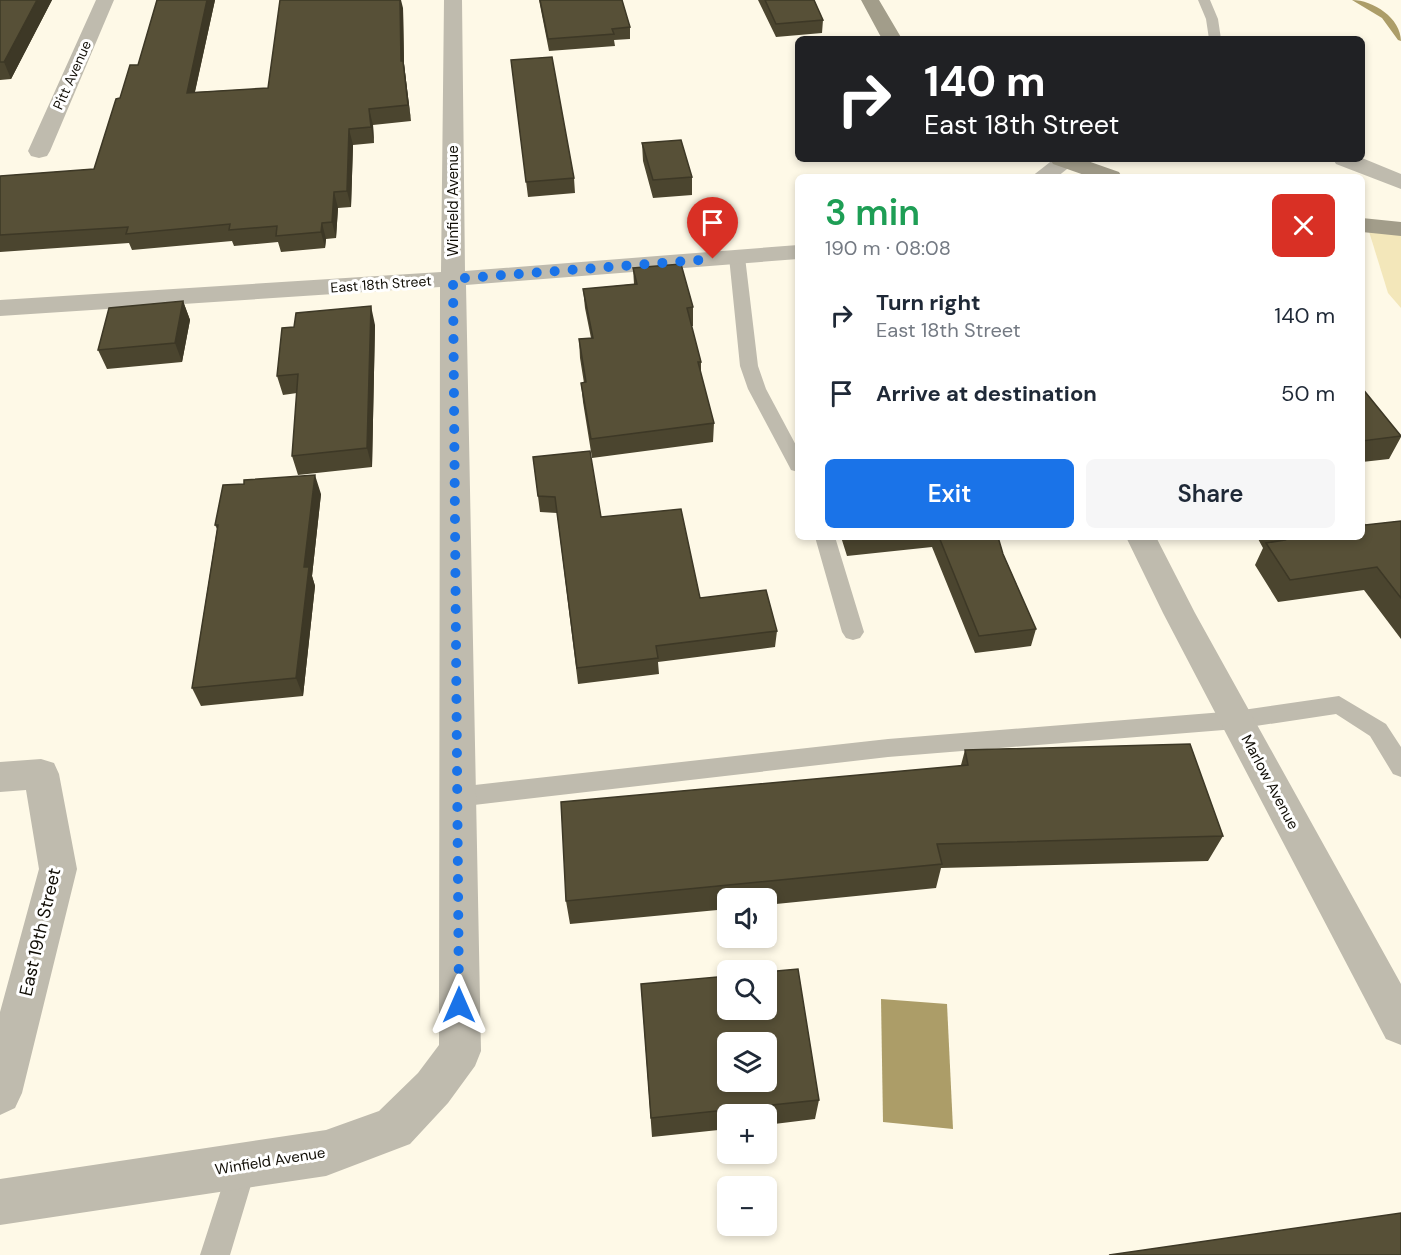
<!DOCTYPE html>
<meta charset="utf-8">
<style>
:root{--surface:#fff;--page:#f6f6f7;--text:#1f2937;--muted:#747a83;--accent:#1a73e8}
body{margin:0;font-family:"DM Sans",sans-serif;background:var(--page);color:var(--text);height:100vh;display:flex;flex-direction:column;font-size:22px;white-space:nowrap}
*{box-sizing:border-box;margin:0}
p{font-size:20px;color:var(--muted)}
.icon{flex:none;width:33px;height:33px;fill:none;stroke:currentColor;stroke-width:2;stroke-linecap:round;stroke-linejoin:round}
.map{position:relative;flex:1;overflow:hidden}
.details{position:absolute;left:795px;top:174px;width:570px;height:366px;display:flex;flex-direction:column;background:var(--surface);border-radius:9px;box-shadow:0 3px 9px #0003}
.details>*{flex:none}
.guide{position:absolute;left:795px;top:36px;width:570px;height:126px;border-radius:9px;box-shadow:0 3px 9px #0003;background:#202124;color:#fff;overflow:hidden}
.fabs{position:absolute;left:717px;top:888px;display:grid;gap:12px}
.fabs a{display:grid;place-items:center;width:60px;height:60px;border-radius:9px;background:var(--surface);box-shadow:0 3px 9px #0003;font-size:30px}
.pin{position:absolute;display:grid;place-items:center;width:51px;height:51px;color:#fff;margin:-62px -26px;border-radius:50% 50% 50% 0;rotate:-45deg;box-shadow:0 0 6px #0007}
.pin .icon{rotate:45deg}
.me{position:absolute;width:66px;margin:-33px;rotate:0deg;stroke-linejoin:round;filter:drop-shadow(0 0 4px #0008)}
.turn{display:flex;align-items:center;gap:21px;height:126px;padding:0 30px;font-size:27px}
.turn .icon{width:78px;height:78px;stroke-width:2.5}
.turn b{display:block;font-size:42px;line-height:51px}
.round{display:grid;place-items:center;flex:none;width:63px;height:63px;border-radius:9px;background:var(--page)}
.headline{display:flex;align-items:center;justify-content:space-between;height:102px;padding:0 30px}
h1{font-size:36px;font-weight:600;line-height:45px;color:#1e9e55}
.button{display:flex;gap:12px;margin-top:auto;padding:12px 30px}
.button a{flex:1;height:69px;border-radius:9px;background:var(--accent);color:#fff;font-size:24px;font-weight:600;line-height:69px;text-align:center}
.button a+a{background:var(--page);color:var(--text)}
ul{padding:0;list-style:none}
li{display:flex;align-items:center;gap:18px;height:78px;padding:0 30px}
li div{flex:1}
li b{display:block;font-size:22px}
li em{font-style:normal}
.map>svg:first-child{display:block}
.green{fill:#f3e7ba}
.water{fill:#ac9d68}
.lines{fill:none;stroke-linecap:round;stroke-linejoin:round}
.stream{fill:#ac9d68;fill-rule:evenodd}
.lane{fill:#bfbbae;fill-rule:evenodd}
.street{fill:#bfbbae;fill-rule:evenodd}
.secondary{fill:#a29d8a;fill-rule:evenodd}
.wall{fill:#4b452f}
.shaded-wall{fill:#3d3826}
.building{fill:#575037;stroke:#3d3826;stroke-width:1.5;fill-rule:evenodd}
.route{stroke:#1a73e8;stroke-width:10;stroke-dasharray:0 18}
.labels{text-anchor:middle;stroke-width:6;stroke-linejoin:round;paint-order:stroke}
.far-street-label{font-size:14px;fill:#0f0c04;stroke:#fff}
.street-label{font-size:15px;fill:#0f0c04;stroke:#fff}
.near-street-label{font-size:18px;fill:#0f0c04;stroke:#fff}
</style>
<div class="map">
<svg width="1401" height="1255" viewBox="0 0 1401 1255">
<rect width="100%" height="100%" fill="#fef9e7"/>
<path class="green" d="M1367,225L1401,229V308L1388,293Z"/>
<path class="water" d="M881,999L947,1004L953,1129L883,1122Z"/>
<g class="lines">
<path class="stream" d="M1352,0C1373,0 1401,18 1401,41L1398,40L1382,18Z"/>
<path class="lane" d="M1198,0H1210L1218,19L1221,39H1209L1206,19Z
M737,252L745,257L758,366L766,389L798,449V472L791,470L789,466L748,389L740,366L729,257Z
M815,537H835L864,632L860,638L853,640L846,638L842,632Z
M1339,696L1386,724L1401,747V777L1393,774L1370,736L1336,714L1236,729L888,757L457,807L449,804L445,797L449,790L457,787L888,739L1236,711Z
M243,1151L253,1155L257,1165L230,1255H200L229,1165L233,1155Z"/>
<path class="street" d="M96,0H114L50,151L47,156L39,158L31,156L28,151Z
M444,0H462L465,271L798,245V259L466,285L481,1051L475,1066L448,1103L410,1144L326,1176L0,1225V1179L326,1130L379,1111L418,1073L439,1045L440,287L0,316V300L441,272Z
M1362,158L1401,174V189L1336,164L1333,159Z
M1054,159H1076L1077,161L1057,177H1031Z
M1126,537H1156L1195,613L1401,984V1045L1386,1039L1163,613Z
M41,759L54,763L59,774L77,869L22,1093L15,1108L0,1115V1012L39,869L26,790L0,792V762Z"/>
<path class="secondary" d="M861,0H879L902,39H882Z
M1050,159H1082L1119,172L1122,177H1090L1053,164Z
M1362,218L1401,222V236L1362,232Z"/>
</g>
<path class="wall" d="M0,0H52L11,79L0,80Z
M157,0H215L195,92L268,88L403,8L404,64L411,121L373,125L374,143L353,145L351,207L338,208L336,238L326,239L325,248L281,252L278,242L234,246L232,241L132,250L129,243L0,252V176L94,169L120,98L138,65Z
M539,0H622L630,27V39L614,40L615,46L549,51Z
M758,0H814L823,20L822,33L776,37Z
M511,60L574,178L575,193L528,197Z
M642,143L692,177V195L653,198L643,161Z
M633,268L693,307V326H691L701,362V376L714,423L713,442L592,458L583,402L581,383H584L580,358L579,339L591,338L585,308L583,289L634,284Z
M183,301L190,320L182,362L107,369L98,350Z
M375,325L372,467L298,475L292,456L297,393L283,395L277,376Z
M1362,388L1401,436V437L1389,459L1362,462Z
M533,457L601,517L700,598L777,631L775,647L658,662L659,674L578,684L557,513L540,512Z
M244,484L321,494L312,576L315,586L303,696L201,706L192,688L217,529L215,525Z
M1401,521V639L1364,590L1278,602L1255,565L1263,548L1257,537H1362L1365,525Z
M841,537H998L1003,554L1036,629L1031,646L975,653L932,547L847,556Z
M965,750L1223,836L1208,861L941,868L936,888L766,905V898H728V909L570,924L566,901L961,765Z
M641,984L819,1100L815,1119L766,1125V1114H728V1129L652,1137Z"/>
<path class="shaded-wall" d="M37,0H52L11,79L4,62Z
M207,0H215L191,109L187,93Z
M400,0H401L403,8L404,64L411,121L401,61Z
M369,109L373,125L374,143L371,127Z
M349,129L353,145L351,207L347,191Z
M334,192L338,208L336,238L332,222Z
M322,223L326,239L325,248L321,232Z
M183,301L190,320L182,362L175,343Z
M371,306L375,325L372,467L367,448Z
M315,475L321,494L312,576L315,586L303,696L296,678L304,567Z"/>
<path class="building" d="M0,0H37L4,62H0Z
M157,0H207L187,93L268,88L280,0H400L401,61H403L408,105L369,109L371,127L349,129L347,191L334,192L332,222L322,223L321,232L276,236L277,226L229,230L230,224L126,234L128,227L0,235V176L94,169L116,99L120,98L130,65H138Z
M540,0H622L630,27L612,29L614,34L548,39Z
M765,0H814L823,20L776,24Z
M552,57L574,178L526,182L511,60Z
M681,140L692,177L653,180L642,143Z
M681,264L693,307L687,308L701,362H698L714,423L591,439L581,383L586,382L579,339L593,338L583,289L637,284L633,268Z
M183,301L175,343L98,350L109,308Z
M371,306L367,448L292,456L298,374L277,376L282,328L294,327L296,313Z
M1362,388L1401,436L1362,441Z
M590,451L601,517L681,509L700,598L766,590L777,631L656,646L658,658L577,668L555,497L538,496L533,457Z
M315,475L304,567H309L296,678L192,688L218,525H215L223,485L244,484V480Z
M1362,520L1365,525L1401,521V598L1377,567L1290,580L1266,543L1285,540L1282,537H1362Z
M939,537H998L1003,554L1036,629L979,636Z
M1190,744L1223,836L937,844L942,864L566,901L561,802L968,765L965,750Z
M798,969L819,1100L651,1118L641,984L728,976V1010H766V972ZM728,1042H766V1082H728Z
M1401,1213V1255H1109Z"/>
<g class="lines">
<path class="route" d="M459,1005L453,279L713,259"/>
</g>
<g class="labels">
<g class="far-street-label">
<text transform="translate(72 75) rotate(-66)" y="5">Pitt Avenue</text>
<text transform="translate(381 284) rotate(-4)" y="5">East 18th Street</text>
</g>
<g class="street-label">
<text transform="translate(453 201) rotate(-90)" y="5">Winfield Avenue</text>
<text transform="translate(1270 782) rotate(62)" y="5">Marlow Avenue</text>
<text transform="translate(270 1161) rotate(-9)" y="5">Winfield Avenue</text>
</g>
<g class="near-street-label">
<text transform="translate(40 932) rotate(-77)" y="6">East 19th Street</text>
</g>
</g>
</svg>
<div class="fabs">
<a><svg class="icon" aria-label="sound" viewBox="0 0 24 24"><path d="M4 9h4l5-4v14l-5-4H4zM17 9q2 3 0 6"/></svg></a>
<a><svg class="icon" aria-label="search" viewBox="0 0 24 24"><circle cx="10" cy="10" r="6"/><path d="M15 15l6 6"/></svg></a>
<a><svg class="icon" aria-label="layers" viewBox="0 0 24 24"><path d="M12 4l9 5-9 5-9-5zM3 14l9 5 9-5"/></svg></a>
<a>+</a>
<a>−</a>
</div>
<div class="pin" style="left:713px;top:259px;background:#d93025"><svg class="icon" aria-label="arrive" viewBox="0 0 24 24"><path d="M6 21V4h12l-3 4 3 4H6"/></svg></div>
<svg class="me" style="left:459px;top:1005px" viewBox="-20 -20 40 40"><path d="M0-17L14 15 0 8-14 15z" fill="#1a73e8" stroke="#fff" stroke-width="4"/></svg>
<div class="guide">
<div class="turn"><svg class="icon" aria-label="right" viewBox="0 0 24 24"><path d="M7 20v-9h11M14 6l5 5-5 5"/></svg><div><b>140 m</b>East 18th Street</div></div>
</div>
<section class="details">
<div class="headline"><div><h1>3 min</h1><p>190 m · 08:08</p></div><a class="round" style="background:#d93025;color:#fff"><svg class="icon" aria-label="close" viewBox="0 0 24 24"><path d="M6 6l12 12M18 6L6 18"/></svg></a></div>
<ul>
<li><svg class="icon" aria-label="right" viewBox="0 0 24 24"><path d="M7 20v-9h11M14 6l5 5-5 5"/></svg><div><b>Turn right</b><p>East 18th Street</p></div><em>140 m</em></li>
<li><svg class="icon" aria-label="arrive" viewBox="0 0 24 24"><path d="M6 21V4h12l-3 4 3 4H6"/></svg><div><b>Arrive at destination</b></div><em>50 m</em></li>
</ul>
<div class="button"><a>Exit</a><a>Share</a></div>
</section>
</div>
